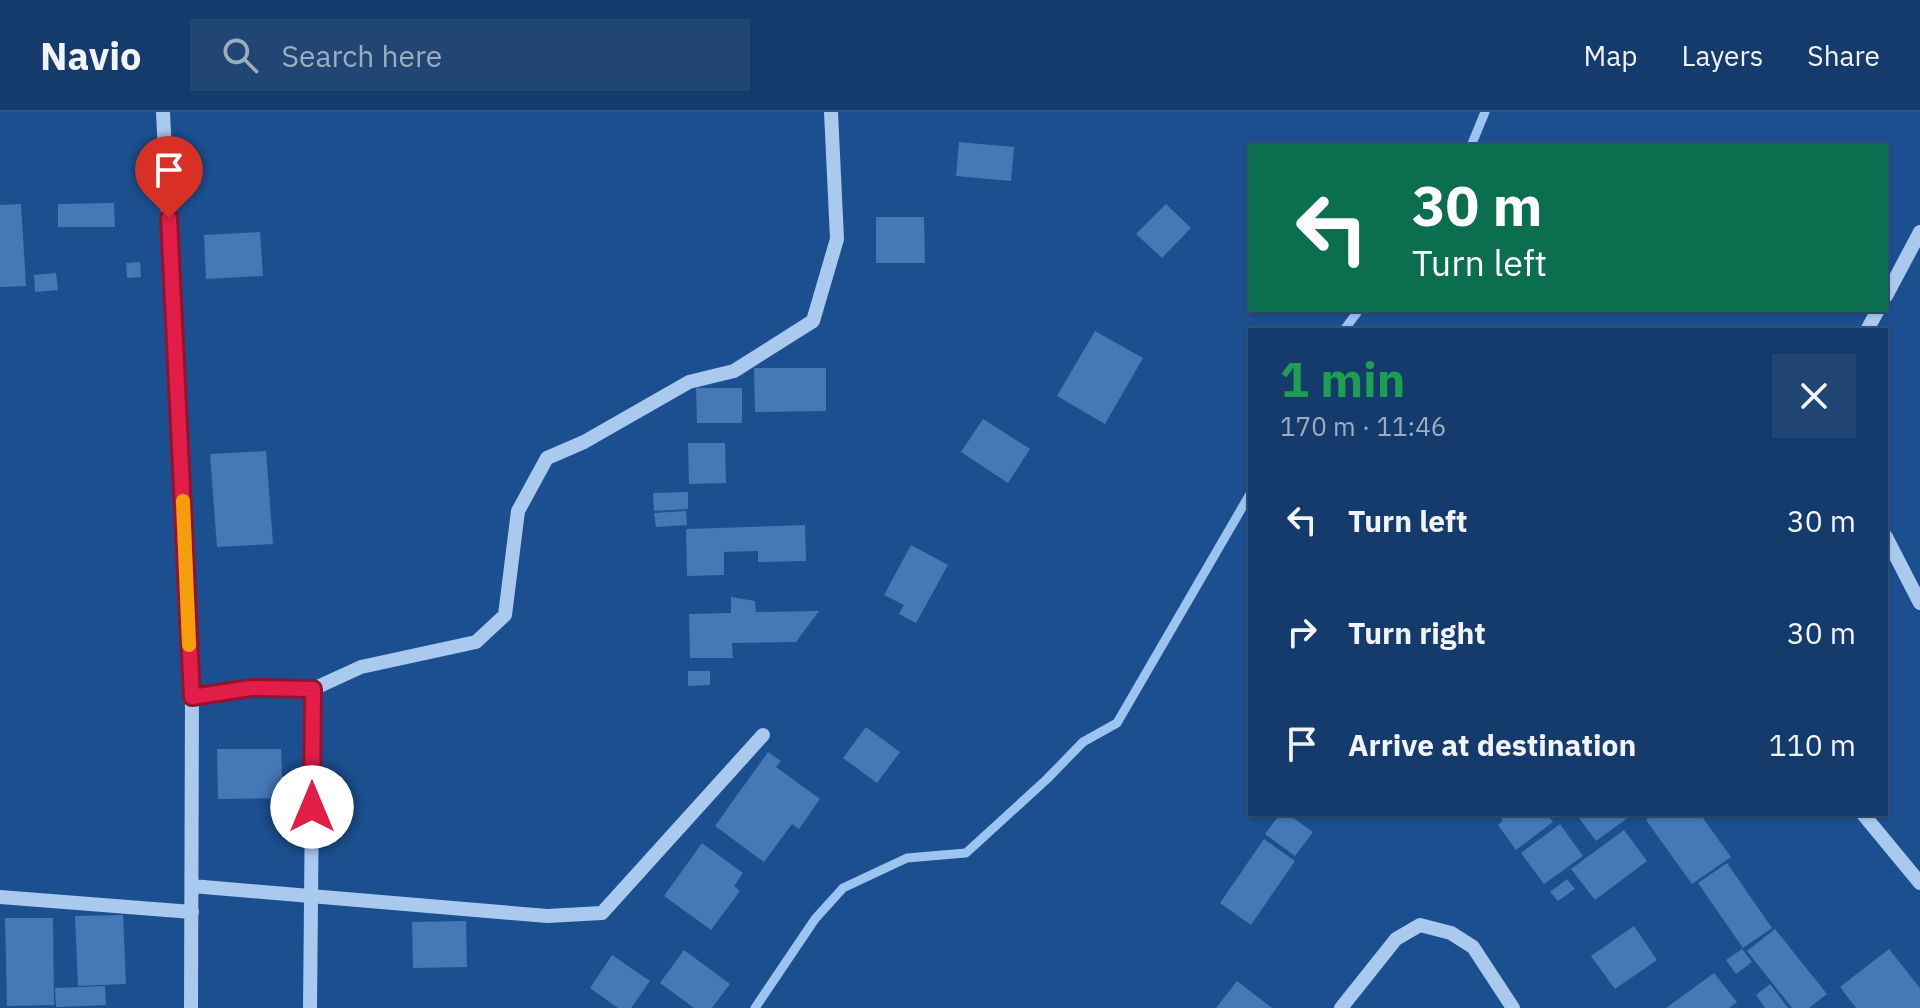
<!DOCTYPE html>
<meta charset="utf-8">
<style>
:root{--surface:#143b6b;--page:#214673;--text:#f1f3f6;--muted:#9dadc1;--line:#33557e}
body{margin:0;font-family:"IBM Plex Sans",sans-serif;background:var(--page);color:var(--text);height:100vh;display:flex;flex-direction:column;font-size:30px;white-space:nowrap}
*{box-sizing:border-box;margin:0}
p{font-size:26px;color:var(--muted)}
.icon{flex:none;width:44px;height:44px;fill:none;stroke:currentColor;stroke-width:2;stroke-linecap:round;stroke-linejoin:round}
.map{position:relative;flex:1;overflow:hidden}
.side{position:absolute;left:1248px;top:216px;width:640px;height:488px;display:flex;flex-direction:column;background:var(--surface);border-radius:0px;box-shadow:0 2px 6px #0004,0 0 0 2px var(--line)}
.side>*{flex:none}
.guide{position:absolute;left:1248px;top:32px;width:640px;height:168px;border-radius:0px;box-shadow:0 2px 6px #0004,0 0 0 2px var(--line);background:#0b6e4f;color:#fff;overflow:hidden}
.pin{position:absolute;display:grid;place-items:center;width:68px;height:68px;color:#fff;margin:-82px -34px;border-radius:50% 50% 50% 0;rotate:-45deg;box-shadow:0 0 8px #0007}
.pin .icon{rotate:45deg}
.me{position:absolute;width:88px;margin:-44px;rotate:0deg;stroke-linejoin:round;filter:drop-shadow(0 0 6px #0008)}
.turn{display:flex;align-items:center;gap:28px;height:168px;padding:0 32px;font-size:36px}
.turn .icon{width:104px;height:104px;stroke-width:2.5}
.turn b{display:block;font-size:56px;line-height:68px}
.round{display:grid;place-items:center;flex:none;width:84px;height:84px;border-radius:0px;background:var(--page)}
.summary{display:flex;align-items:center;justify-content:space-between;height:136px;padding:0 32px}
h1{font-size:48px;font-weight:700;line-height:60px;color:#1e9e55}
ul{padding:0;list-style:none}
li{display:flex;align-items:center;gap:24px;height:112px;padding:0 32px}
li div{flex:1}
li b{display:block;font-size:30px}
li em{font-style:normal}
header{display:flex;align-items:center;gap:48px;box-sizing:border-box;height:112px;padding:0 40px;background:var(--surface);border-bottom:2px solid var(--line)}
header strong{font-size:38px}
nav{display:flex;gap:44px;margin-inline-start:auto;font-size:28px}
.search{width:560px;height:72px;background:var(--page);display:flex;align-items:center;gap:20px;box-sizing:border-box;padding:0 28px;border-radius:0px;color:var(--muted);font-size:30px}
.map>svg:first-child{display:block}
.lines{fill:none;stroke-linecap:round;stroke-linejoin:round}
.stream{stroke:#9cc4f0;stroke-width:9}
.building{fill:#4478b7}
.minor{stroke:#a9c9ee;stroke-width:14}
.route-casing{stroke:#92132f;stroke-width:20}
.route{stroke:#e11d48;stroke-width:14}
.slow{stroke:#f59e0b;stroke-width:14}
</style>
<header>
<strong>Navio</strong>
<div class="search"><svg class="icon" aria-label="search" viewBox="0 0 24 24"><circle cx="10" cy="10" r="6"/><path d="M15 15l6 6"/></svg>Search here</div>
<nav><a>Map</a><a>Layers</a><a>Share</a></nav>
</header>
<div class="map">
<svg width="1920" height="896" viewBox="0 0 1920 896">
<rect width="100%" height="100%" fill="#1b4f8f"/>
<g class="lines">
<path class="stream" d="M1471,34L1485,0
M1344,218L1359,198
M755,896L815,807L843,776L907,746L966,741L1047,667L1083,630L1117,611L1250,382"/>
</g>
<path class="building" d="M959,30L1014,35L1011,69L956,64Z
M114,91L115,115H58V92Z
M21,92L26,174L0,175V93Z
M1166,92L1191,116L1162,146L1136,122Z
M876,105H924L925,151H876Z
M260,120L263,164L206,167L204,123Z
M140,150L141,165L127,166L126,151Z
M56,161L58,178L35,180L34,163Z
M1095,219L1143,246L1105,312L1057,284Z
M754,256H826V299L755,300Z
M696,276H742V311H697Z
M983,307L1030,337L1008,371L961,340Z
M688,331H725L726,371L689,372Z
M266,339L273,432L217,435L210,342Z
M688,380V397L654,399L653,381Z
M686,399L687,413L656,415L654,401Z
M805,413L806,449L758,450V439L724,440V463L687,464L686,417Z
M911,433L948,453L916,511L899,502L904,493L884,483Z
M731,485L755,489L756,500L819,499L796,530L732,531L733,546H690L689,502L731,501Z
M688,559H710V573L688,574Z
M866,615L900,640L877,671L843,646Z
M217,637H281L283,686L218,687Z
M768,640L781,649L776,655L820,687L799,717L792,712L764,750L715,714Z
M1280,702H1288L1313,720L1295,744L1265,722Z
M1498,702H1547L1553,710L1516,738L1498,713L1503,709Z
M1576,702H1633L1596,729Z
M1654,702H1700L1731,745L1692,772L1646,708Z
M1560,712L1583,744L1544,772L1521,741Z
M1624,718L1647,749L1595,788L1571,757Z
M1264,727L1295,749L1251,813L1220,791Z
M702,731L743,761L734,774L740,779L711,818L664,784Z
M1727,751L1772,816L1743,836L1698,771Z
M1567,767L1575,777L1558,789L1550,780Z
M123,803L126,872L78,874L75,804Z
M5,806H53L54,893L7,894Z
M466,809L467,855L413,856L412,810Z
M1634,814L1657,848L1615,877L1591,844Z
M1775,817L1827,882L1809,896H1792L1747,839Z
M1742,837L1752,850L1736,862L1726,848Z
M1889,837L1920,876V896H1856L1840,875Z
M684,838L730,872L712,896H694L660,871Z
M612,843L650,869L631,896H618L590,876Z
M1714,861L1737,890L1729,896H1666Z
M1237,869L1272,896H1216Z
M1770,872L1788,896H1765L1756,883Z
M105,874L106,893L56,895L55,876Z"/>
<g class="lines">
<path class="minor" d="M163,0L192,585L191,896
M1886,184L1920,120
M1867,218L1878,198
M1886,425L1920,491
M192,585L251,576L313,577L361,555L476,530L505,503L518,399L547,346L584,330L689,270L734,259L813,209L837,127L831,0
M1863,702L1920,771
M192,774L547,804L602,801L763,623
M0,785L192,800
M310,896L313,577
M1341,896L1396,827L1420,813L1451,821L1473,835L1513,896"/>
</g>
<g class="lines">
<defs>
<path id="route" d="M169,106L192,585L251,576L313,577L312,695"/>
</defs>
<use href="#route" class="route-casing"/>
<use href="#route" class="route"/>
<path class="slow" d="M183,389L189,533"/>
</g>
</svg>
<div class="pin" style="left:169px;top:106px;background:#d93025"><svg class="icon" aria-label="arrive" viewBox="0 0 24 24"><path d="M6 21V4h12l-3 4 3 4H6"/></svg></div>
<svg class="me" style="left:312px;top:695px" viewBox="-20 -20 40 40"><circle r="19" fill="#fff"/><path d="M0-13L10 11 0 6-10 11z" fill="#e11d48"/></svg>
<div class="guide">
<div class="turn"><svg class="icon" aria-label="left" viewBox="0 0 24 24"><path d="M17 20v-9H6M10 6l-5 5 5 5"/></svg><div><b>30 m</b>Turn left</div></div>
</div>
<section class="side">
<div class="summary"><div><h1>1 min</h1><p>170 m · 11:46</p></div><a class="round"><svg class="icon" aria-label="close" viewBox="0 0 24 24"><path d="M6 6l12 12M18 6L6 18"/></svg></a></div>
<ul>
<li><svg class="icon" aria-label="left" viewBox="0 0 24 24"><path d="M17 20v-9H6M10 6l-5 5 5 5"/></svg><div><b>Turn left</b></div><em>30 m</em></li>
<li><svg class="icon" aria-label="right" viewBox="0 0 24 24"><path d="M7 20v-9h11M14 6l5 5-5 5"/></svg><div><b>Turn right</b></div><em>30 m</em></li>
<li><svg class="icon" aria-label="arrive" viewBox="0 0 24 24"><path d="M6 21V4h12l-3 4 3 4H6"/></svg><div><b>Arrive at destination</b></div><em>110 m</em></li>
</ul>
</section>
</div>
